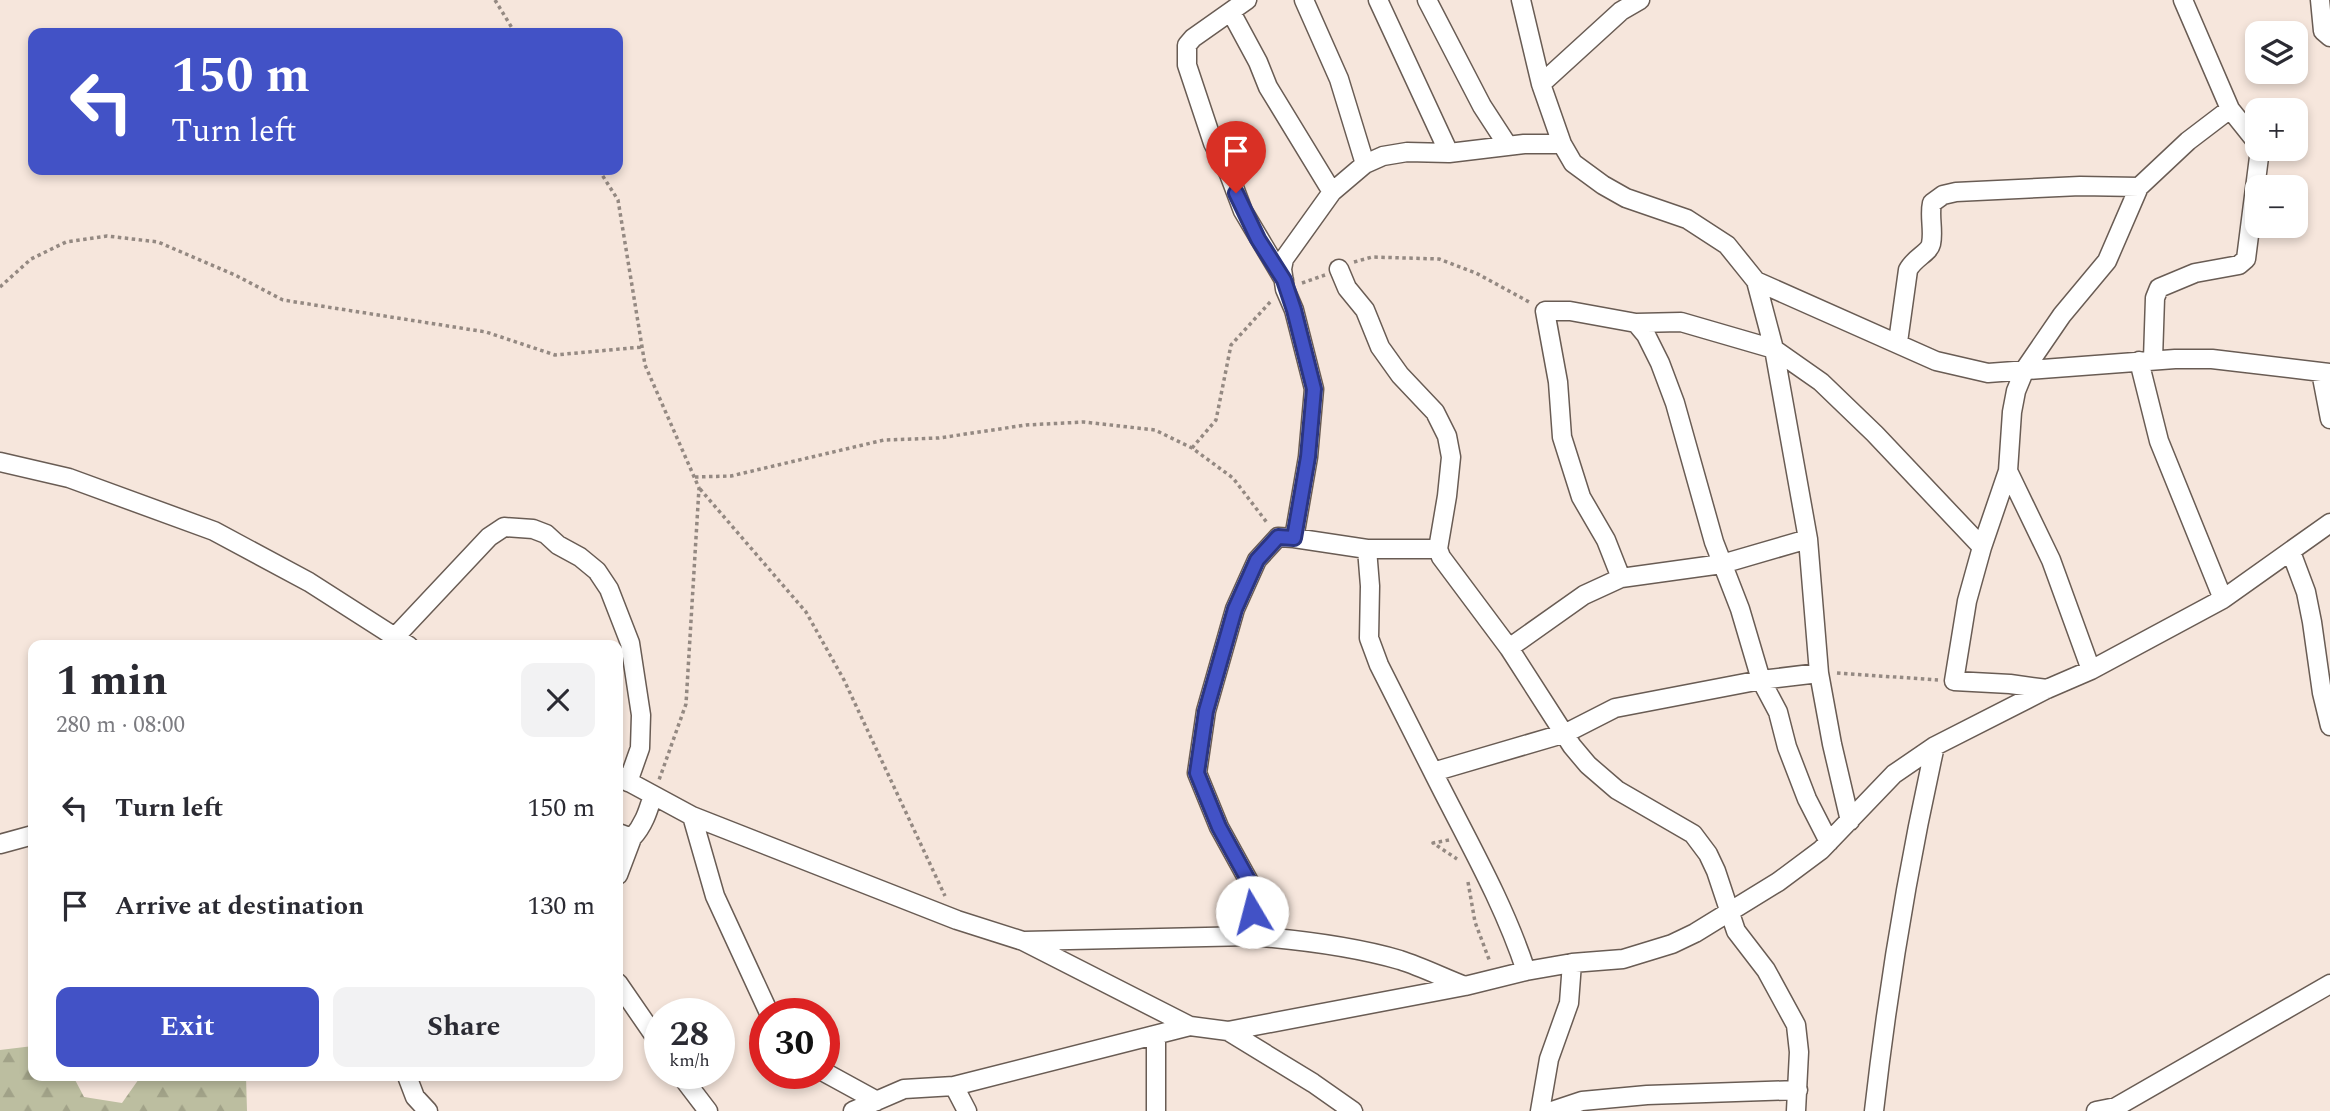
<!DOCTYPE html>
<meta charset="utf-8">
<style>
:root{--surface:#fff;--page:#f2f2f3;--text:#2b2b33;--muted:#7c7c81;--accent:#4252c6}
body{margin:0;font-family:Spectral,serif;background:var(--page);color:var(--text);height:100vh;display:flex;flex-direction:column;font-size:26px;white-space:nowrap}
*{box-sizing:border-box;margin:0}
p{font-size:23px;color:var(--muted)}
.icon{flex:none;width:38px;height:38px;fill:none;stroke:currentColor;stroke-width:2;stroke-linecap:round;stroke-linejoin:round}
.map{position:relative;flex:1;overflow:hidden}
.sheet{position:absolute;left:28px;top:640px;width:595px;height:441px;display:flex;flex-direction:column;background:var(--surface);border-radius:14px;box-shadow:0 4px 10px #0003}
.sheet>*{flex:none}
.guide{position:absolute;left:28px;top:28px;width:595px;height:147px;border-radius:14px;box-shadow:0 4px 10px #0003;background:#4252c6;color:#fff;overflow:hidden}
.controls{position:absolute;left:2245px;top:21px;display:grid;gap:14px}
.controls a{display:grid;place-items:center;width:63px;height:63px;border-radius:14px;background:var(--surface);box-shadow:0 4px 10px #0003;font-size:35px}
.speed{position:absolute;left:644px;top:998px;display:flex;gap:14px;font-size:35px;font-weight:700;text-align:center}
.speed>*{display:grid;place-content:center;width:91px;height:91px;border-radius:50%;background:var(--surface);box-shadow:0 4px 10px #0003;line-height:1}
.speed small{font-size:18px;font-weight:400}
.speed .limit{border:10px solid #d22;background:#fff;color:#111}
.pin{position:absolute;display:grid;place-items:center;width:60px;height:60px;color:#fff;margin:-72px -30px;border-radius:50% 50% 50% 0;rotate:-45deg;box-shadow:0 0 7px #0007}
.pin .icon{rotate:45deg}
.me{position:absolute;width:77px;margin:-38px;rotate:352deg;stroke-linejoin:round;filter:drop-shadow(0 0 5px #0008)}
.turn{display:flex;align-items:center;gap:24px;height:147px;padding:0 28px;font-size:32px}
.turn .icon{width:91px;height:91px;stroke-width:2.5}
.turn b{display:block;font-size:49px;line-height:60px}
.round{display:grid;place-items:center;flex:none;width:74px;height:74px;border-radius:14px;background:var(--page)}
.head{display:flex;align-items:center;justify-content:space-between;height:119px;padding:0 28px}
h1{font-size:42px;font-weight:700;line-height:52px}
.action{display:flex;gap:14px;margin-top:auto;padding:14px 28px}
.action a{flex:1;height:80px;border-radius:14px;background:var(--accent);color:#fff;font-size:28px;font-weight:700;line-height:80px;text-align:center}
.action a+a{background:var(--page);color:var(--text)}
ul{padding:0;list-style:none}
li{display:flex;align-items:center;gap:21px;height:98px;padding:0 28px}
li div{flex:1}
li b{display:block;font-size:26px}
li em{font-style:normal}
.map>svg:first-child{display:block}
.forest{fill:url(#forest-firs)}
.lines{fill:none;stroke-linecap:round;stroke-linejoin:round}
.street-casing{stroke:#695c54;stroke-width:21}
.path{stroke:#948982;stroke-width:3.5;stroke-dasharray:3.5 3.5;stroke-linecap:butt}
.street{stroke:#fff;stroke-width:18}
.route-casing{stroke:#2b3581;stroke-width:18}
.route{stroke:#4252c6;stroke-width:12}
</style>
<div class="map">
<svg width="2330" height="1111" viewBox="0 0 2330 1111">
<defs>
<pattern id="forest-firs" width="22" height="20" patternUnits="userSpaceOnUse" patternTransform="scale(1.75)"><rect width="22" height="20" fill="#bcbea0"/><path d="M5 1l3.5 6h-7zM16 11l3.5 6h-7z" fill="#a1a288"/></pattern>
</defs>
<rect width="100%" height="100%" fill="#f6e6dc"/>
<path class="forest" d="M33,1046V1076H73L84,1097L122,1103L141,1076H246L247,1111H0V1050Z"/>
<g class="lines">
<defs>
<path id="street" d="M1247,0L1193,38L1187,45V65L1213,143L1229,174L1243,211L1284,280
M1304,0L1339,79L1365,164
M1378,0L1449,153
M1427,0L1482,106L1508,146
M1521,0L1541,84L1562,144L1573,163L1603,185L1626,198L1687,219L1727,245L1756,281L1774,349L1821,382L1875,434L1982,547
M2183,0L2230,109L2254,139L2258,147
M2320,0L2323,31L2330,37
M1231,12L1258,62L1268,87L1332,192
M1541,84L1621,11L1640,0
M1339,269L1347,288L1365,310L1380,347L1400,375L1435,412L1447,436L1451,457L1447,496L1438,549L1441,557L1509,648L1572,746L1588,765L1617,790L1693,834L1708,854L1716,871L1736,931L1766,970L1796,1025L1799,1052L1796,1111
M1756,281L1936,361L1988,373L2175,359H2212L2330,373
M1636,323L1646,335L1660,363L1675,403L1714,542L1740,609L1761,680L1778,712L1787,747L1807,799L1829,842
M1898,342L1908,270C1914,258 1929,253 1931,244C1934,231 1929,216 1932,203L1943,195L1956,192L2080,186L2139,187
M2153,359L2155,298L2159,288L2195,273L2239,265L2246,259L2259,157L2258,149
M2139,361L2159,441L2223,599
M2321,372L2330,419
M0,462L69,478L214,531L309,582L409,646
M2008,471L2051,560L2091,670
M1294,538L1308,457L1314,389L1294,310L1285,289L1282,269L1284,259L1332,192L1365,164L1383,156L1407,152L1449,153L1524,144H1562
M1367,549L1370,586L1369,638L1379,665L1433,772
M2291,552L2306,592L2312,622L2322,693L2330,726
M1621,578L1606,540L1581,497L1562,437L1558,382L1545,311H1570L1636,323L1681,322L1774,349L1808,539L1819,673L1832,744L1850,821
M395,637L489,537L504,527L533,529L546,534L558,545L580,557L597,571L609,589L630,643L641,715L640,748L628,782
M1509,648L1584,595L1621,578L1722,564L1808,539
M2047,689L2010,684L1954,681L1967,601L1982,547L2008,471L2012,412L2016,391L2025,369L2062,315L2107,261L2139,187L2188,141L2230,109
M618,776L692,816L957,920L1023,941L1190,1026L1228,1031L1313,1083L1353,1111
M692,816L715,896L769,1013
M618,833L632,838C644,825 648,811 653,795
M0,844L33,835
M618,875L632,838
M1251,936L1252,887L1219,827L1197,773L1206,711L1235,609L1257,560L1278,537L1294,538L1367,549H1438
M1024,941L1251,936C1301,940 1352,946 1400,960C1422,967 1444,978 1465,986
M1526,971C1503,901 1466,838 1433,772L1566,733L1615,708L1761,680L1819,673
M618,983L660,1044
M1228,1031L1465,986L1526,971L1572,963L1623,959L1672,944L1695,933L1778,882L1821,850L1894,774L1935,746L2047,689L2091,670L2223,599L2330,523
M1156,1036V1111
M824,1072L877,1101
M679,1073L708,1111
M407,1076L415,1097L428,1111
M954,1086L967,1111
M853,1111L904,1089L954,1086L1190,1026
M1540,1111L1549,1059L1569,1003L1572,963
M1552,1111L1582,1101L1647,1095L1798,1090
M1874,1111C1888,988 1908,866 1935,746
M2096,1111L2116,1107L2330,984"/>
</defs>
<use href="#street" class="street-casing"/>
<path class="path" d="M495,0L515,33
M599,170L618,200L645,365L699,488L686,704L659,780
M1354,262L1372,257L1439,259L1476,273L1531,303
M1302,283L1325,275
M0,287L31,259L66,242L107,236L158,242L235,275L283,300L486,332L555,355L642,347
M1192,448L1216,420L1231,345L1272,300
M695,477L731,476L884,440L939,438L1026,425L1084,422L1155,430L1192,448L1233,478L1268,524
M700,489L806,612L844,680L945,896
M1837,673L1938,680
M1449,840L1433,843L1457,859
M1468,882L1475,922L1490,962"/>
<use href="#street" class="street"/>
</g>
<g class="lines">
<defs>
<path id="route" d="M1236,193L1258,239L1284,280L1294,310L1314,389L1308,457L1294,538L1278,537L1257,560L1235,609L1206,711L1197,773L1219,827L1252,887V912"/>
</defs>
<use href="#route" class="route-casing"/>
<use href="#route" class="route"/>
</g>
</svg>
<div class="controls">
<a><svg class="icon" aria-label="layers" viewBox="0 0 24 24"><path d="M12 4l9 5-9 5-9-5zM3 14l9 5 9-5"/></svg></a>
<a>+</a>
<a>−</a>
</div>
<div class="speed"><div>28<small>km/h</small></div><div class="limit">30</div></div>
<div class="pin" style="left:1236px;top:193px;background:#d93025"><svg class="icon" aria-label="arrive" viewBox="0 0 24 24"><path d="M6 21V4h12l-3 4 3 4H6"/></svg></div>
<svg class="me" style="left:1252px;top:912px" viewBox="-20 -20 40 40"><circle r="19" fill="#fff"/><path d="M0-13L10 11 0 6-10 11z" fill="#4252c6"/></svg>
<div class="guide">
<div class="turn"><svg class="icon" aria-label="left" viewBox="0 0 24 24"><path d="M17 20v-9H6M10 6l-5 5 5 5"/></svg><div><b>150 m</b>Turn left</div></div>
</div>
<section class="sheet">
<div class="head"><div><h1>1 min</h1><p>280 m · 08:00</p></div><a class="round"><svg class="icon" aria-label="close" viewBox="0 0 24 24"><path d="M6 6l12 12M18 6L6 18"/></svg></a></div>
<ul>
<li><svg class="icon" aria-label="left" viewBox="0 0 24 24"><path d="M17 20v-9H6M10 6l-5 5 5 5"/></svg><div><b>Turn left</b></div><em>150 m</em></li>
<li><svg class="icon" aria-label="arrive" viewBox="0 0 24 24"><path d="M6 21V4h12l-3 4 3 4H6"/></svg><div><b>Arrive at destination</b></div><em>130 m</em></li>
</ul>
<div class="action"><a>Exit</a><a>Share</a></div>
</section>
</div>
